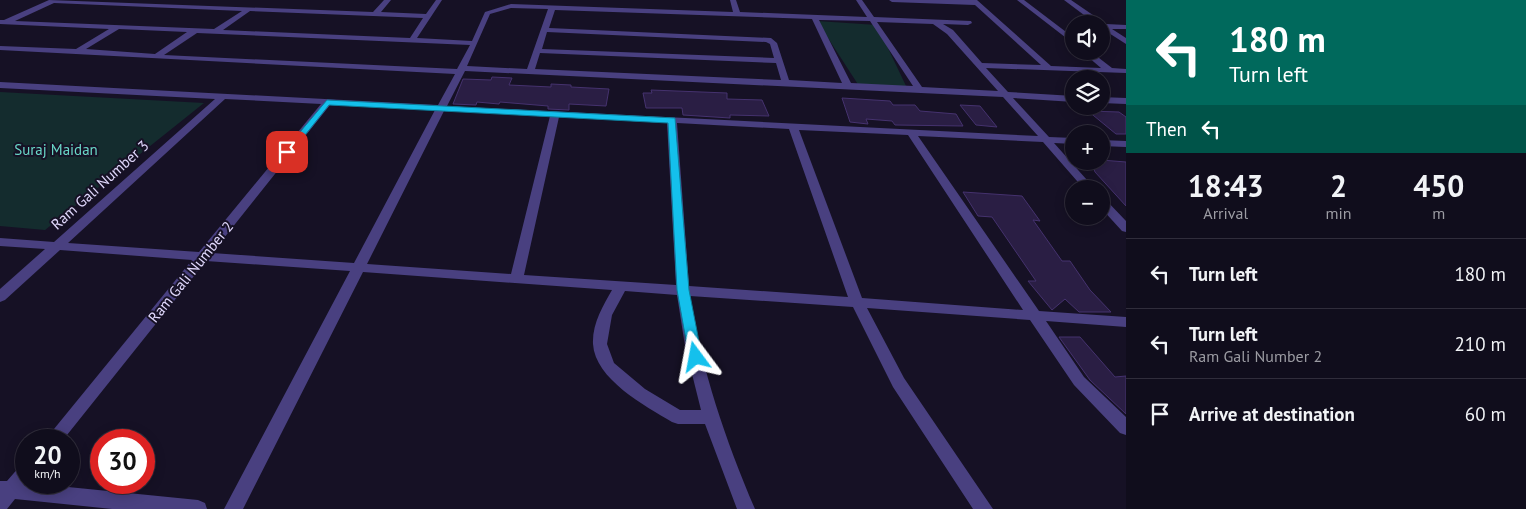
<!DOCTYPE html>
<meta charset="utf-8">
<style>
:root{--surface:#100d1c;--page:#191625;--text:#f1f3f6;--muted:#9c9ca3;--line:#302d3b}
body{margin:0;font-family:"PT Sans",sans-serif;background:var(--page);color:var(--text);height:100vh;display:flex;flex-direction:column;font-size:19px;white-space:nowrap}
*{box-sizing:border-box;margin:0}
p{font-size:16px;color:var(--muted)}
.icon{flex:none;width:28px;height:28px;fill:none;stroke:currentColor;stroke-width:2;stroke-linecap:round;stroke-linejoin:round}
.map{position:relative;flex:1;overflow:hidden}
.panel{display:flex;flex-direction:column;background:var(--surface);width:400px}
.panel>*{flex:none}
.hud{background:#00695c;color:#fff;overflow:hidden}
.fabs{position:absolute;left:1065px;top:15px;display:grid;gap:10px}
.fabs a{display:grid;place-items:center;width:45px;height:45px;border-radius:50%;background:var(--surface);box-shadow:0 2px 12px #0003,0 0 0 1px var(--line);font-size:25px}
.speed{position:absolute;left:15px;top:429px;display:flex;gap:10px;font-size:25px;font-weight:700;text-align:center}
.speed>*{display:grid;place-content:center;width:65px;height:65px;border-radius:50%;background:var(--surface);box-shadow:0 2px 12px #0003,0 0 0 1px var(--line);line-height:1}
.speed small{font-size:12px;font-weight:400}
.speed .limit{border:8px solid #d22;background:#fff;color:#111}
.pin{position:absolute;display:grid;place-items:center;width:42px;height:42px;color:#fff;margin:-21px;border-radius:10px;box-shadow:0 2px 8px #0006}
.me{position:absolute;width:55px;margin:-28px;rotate:347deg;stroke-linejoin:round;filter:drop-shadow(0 0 4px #0008)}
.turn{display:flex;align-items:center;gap:18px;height:105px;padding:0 20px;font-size:22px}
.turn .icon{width:65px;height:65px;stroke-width:2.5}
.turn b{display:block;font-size:35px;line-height:42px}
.then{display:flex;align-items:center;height:48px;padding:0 20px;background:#0003;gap:10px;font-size:19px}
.eta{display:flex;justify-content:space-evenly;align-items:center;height:85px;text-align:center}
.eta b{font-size:30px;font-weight:800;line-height:35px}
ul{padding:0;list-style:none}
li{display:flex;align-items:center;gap:15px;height:70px;padding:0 20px;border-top:1px solid var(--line)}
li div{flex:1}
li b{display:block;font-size:19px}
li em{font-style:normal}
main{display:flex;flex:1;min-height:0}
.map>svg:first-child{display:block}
.green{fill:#142c2e}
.building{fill:#2a1e44;stroke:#45326e}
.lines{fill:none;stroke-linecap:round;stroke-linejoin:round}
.minor{fill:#494080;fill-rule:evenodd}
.route{fill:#14c0ec;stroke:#0d7d99}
.labels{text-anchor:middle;stroke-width:4;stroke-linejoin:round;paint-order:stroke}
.park-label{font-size:15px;fill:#69d7c7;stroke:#161125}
.street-label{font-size:15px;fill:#e0d8fc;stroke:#161125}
</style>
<main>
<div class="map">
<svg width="1126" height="509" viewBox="0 0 1126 509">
<rect width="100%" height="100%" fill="#161125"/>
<path class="green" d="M817,21L877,25L907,88L859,86Z
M0,92L204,103L45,230L0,226Z"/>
<path class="building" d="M492,77L512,78L509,85L551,87V84L571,85V87L609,89L606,106L569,104V110L548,109V106L500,102L499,104L477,102L476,105L453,104L463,79L491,80Z
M651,90L727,93V99L762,100L769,116L730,115V118L683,115L682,108H646L643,93H652Z
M842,98L890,101L893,105H915L920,111L956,114L963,126L895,125L892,121L866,119L868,124L850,122Z
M960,105L980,106L997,127L976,125Z
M1088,111L1119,112L1126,117V134H1116Z
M1101,160L1126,162V206L1095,172L1091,161Z
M963,192L1022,196L1040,221L1033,220L1062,261H1070L1090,290L1111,312H1079L1065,299L1052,310L1028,281H1036L992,217L978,216Z
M1059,337H1080L1115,377L1126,376V414L1090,380Z"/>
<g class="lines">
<path class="minor" d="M49,0L373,12L384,0H391L381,12L426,14L436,0H442L417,38L472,41L485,12L511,4L733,12L730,0H736L740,12L867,17L856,0H862L874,17L971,21L972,23L968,25L943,24L953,30L982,63L1041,65L975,5L892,2L889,0H977L1051,66L1101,68L1081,51H1090L1112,68L1126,69V73L986,68L1008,92L1074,96V102L1013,98L1049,137L1074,138V144L1054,143L1095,189H1084L1043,142L918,136L1039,311L1126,317V327L1046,321L1084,377L1126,417V435L1120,433L1074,385L1030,320L867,308L904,378L993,509H973L893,387L853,307L690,296C702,371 725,439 755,509H737L705,424H678L672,422C645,406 595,379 593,344C592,324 603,306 612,290L363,272L243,509H224L350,271L206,261L63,440H45L192,260L60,250L5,300L0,302V289L45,249L0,246V238L54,242L215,99L0,88V82L438,105L455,74L0,50V46L76,49L109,29L0,24V20H4ZM54,3L242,11L214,29L15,21ZM511,8L548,9L527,69L467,66L490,14ZM555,10L812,19L842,83L789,80L777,43L771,38L549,28ZM250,11L423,18L410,38L223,30ZM819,20L870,21L913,86L851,83ZM877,22L933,24L947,34L998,91L922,87ZM119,29L187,32L155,54L86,49ZM547,32L766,42L770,44L774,58L542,49ZM197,33L470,45L457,69L164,55ZM540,53L776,63L781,80L535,69ZM465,71L1003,97L1038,136L447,106ZM225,99L321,104L199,252L68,243ZM330,105L435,110L354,263L212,253ZM444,111L550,116L511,274L367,264ZM559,117L667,123L676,285L524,275ZM677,123L789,129L848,297L689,286ZM799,130L908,135L1023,310L862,298ZM625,291L677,295L685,346L701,410H680L645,389L614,363L607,344L612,315Z
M1017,0H1024L1074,38V44Z
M1064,0H1071L1106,24L1126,25V29H1112L1126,38V44L1101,28V24H1096Z
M1101,97L1126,98V104L1101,103Z
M1101,140L1126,141V147L1101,146Z
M1101,198L1105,199L1126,221V232L1122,231L1101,208Z
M26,464L28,483L198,500L205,503L207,509H112L15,499L7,509H0V481H7L20,466Z"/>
</g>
<path class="route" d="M327,100L675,118L689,290L702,357L700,360H691L689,357L677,290L668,123L329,105L290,154H284V151Z"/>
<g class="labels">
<g class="park-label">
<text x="56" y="155">Suraj Maidan</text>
</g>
<g class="street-label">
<text transform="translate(100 185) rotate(-42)" y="5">Ram Gali Number 3</text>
<text transform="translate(191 272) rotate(-51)" y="5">Ram Gali Number 2</text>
</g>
</g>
</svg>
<div class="fabs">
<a><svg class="icon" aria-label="sound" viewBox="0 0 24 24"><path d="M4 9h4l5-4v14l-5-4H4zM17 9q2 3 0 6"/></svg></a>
<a><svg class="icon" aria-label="layers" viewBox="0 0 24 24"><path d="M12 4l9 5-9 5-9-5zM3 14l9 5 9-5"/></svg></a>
<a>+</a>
<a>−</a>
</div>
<div class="speed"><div>20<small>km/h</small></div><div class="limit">30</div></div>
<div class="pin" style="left:287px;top:152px;background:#d93025"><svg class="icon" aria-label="arrive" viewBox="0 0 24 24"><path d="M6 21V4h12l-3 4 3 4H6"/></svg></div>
<svg class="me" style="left:696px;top:357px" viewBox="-20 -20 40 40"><path d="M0-17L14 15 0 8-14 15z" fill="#14c0ec" stroke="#fff" stroke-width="4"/></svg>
</div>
<section class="panel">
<div class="hud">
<div class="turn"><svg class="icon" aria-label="left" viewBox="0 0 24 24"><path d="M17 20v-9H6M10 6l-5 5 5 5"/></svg><div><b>180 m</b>Turn left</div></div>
<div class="then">Then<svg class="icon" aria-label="left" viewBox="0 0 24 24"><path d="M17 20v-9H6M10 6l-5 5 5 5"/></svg></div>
</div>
<div class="eta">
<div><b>18:43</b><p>Arrival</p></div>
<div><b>2</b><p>min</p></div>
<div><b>450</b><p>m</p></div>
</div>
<ul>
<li><svg class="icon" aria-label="left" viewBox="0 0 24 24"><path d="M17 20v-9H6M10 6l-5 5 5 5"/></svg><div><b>Turn left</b></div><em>180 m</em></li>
<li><svg class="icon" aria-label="left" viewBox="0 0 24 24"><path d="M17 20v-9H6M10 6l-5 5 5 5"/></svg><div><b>Turn left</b><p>Ram Gali Number 2</p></div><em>210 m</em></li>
<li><svg class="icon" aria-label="arrive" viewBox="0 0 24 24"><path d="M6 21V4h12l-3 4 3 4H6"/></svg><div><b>Arrive at destination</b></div><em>60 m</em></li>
</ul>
</section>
</main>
